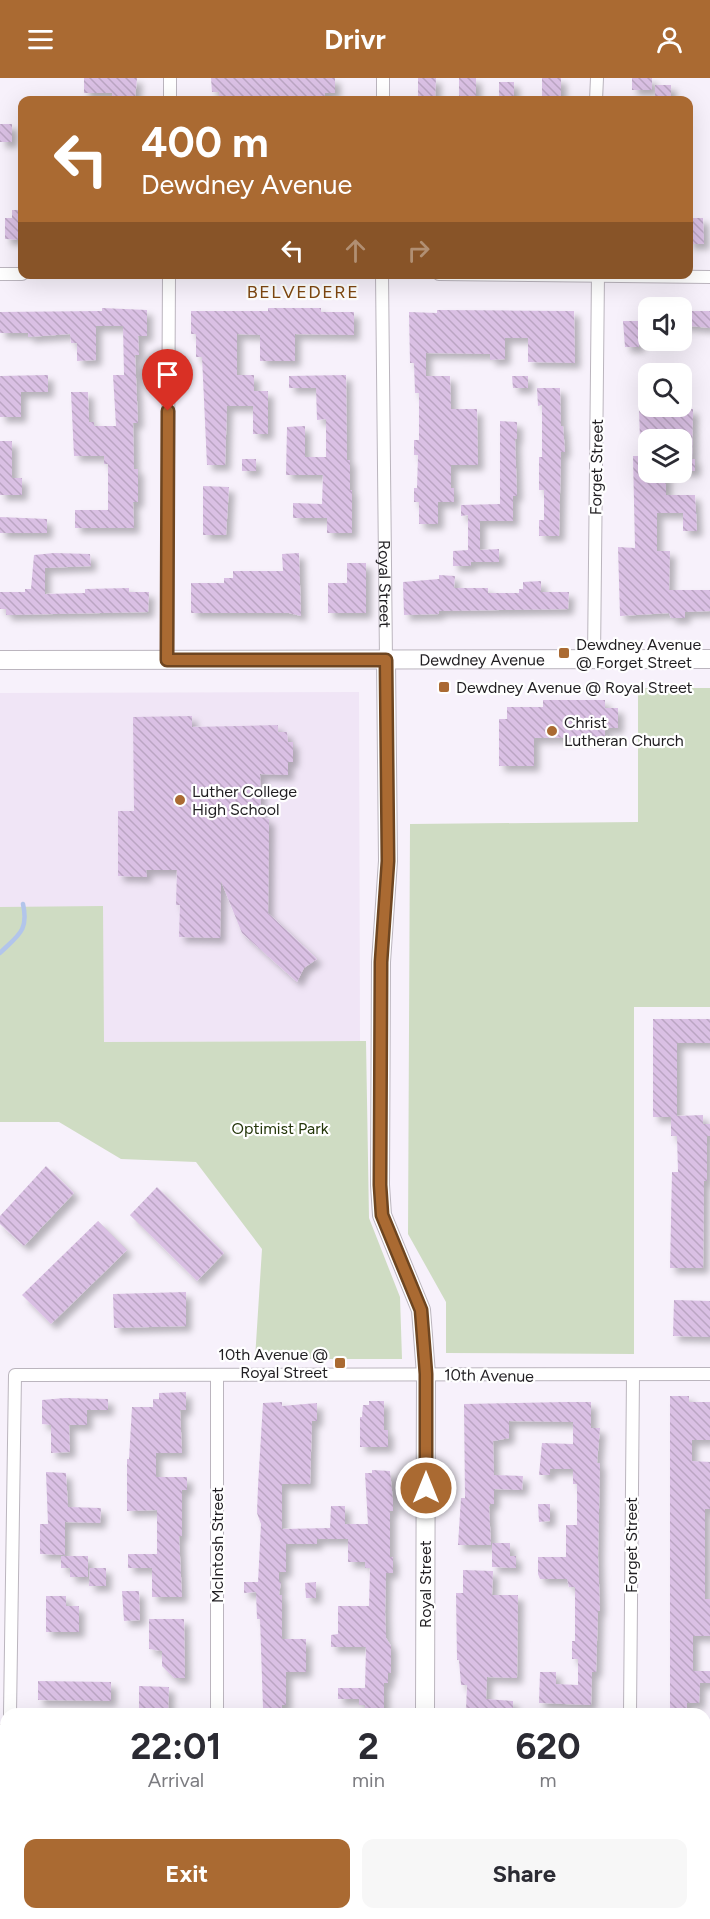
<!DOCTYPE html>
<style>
:root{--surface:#fff;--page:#f7f7f7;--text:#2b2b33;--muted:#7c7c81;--accent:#aa6a32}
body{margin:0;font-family:Figtree,sans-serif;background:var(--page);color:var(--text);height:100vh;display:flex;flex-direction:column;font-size:22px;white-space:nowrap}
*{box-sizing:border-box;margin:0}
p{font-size:20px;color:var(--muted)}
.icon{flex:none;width:33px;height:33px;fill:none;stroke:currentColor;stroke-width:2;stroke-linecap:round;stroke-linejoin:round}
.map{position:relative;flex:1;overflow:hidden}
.sheet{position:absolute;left:0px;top:1630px;width:711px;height:212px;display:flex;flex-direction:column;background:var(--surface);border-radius:18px 18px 0 0;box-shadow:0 6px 24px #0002}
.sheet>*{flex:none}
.top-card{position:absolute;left:18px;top:18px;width:675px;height:183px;border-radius:12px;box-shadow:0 6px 24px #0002;background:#aa6a32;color:#fff;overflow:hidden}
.fabs{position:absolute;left:638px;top:219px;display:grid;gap:12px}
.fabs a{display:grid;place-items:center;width:54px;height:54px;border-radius:12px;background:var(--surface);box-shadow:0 6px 24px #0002;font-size:30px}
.pin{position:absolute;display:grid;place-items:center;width:51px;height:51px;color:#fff;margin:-62px -26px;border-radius:50% 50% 50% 0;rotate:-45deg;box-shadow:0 0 6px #0007}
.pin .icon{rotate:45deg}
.me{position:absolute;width:66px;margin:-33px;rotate:0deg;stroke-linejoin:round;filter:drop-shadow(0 0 4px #0008)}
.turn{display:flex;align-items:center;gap:21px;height:126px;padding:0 24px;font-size:27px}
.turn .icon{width:78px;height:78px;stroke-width:2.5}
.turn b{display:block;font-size:42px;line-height:51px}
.lanes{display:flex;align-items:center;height:57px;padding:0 24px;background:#0003;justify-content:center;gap:30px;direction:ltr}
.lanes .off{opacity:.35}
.eta{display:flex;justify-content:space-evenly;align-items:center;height:102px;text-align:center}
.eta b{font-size:36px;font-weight:700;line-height:42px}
.action{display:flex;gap:12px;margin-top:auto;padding:12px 24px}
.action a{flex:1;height:69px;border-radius:12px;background:var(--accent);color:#fff;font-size:24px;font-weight:700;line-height:69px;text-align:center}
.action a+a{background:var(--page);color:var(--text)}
header{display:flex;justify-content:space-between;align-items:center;height:78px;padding:0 24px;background:var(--accent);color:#fff;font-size:27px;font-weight:700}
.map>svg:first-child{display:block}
.built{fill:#f0e5f6}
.park{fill:#cfdcc3}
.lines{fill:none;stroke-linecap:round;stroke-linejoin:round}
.stream{stroke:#b2c5eb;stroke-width:4.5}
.building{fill:url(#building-back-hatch);filter:url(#shadow)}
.street-casing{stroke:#bbb5be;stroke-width:14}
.secondary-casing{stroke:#bbb5be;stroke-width:20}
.street{stroke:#fff;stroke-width:12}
.secondary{stroke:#fff;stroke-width:18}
.route-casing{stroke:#6e4520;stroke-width:15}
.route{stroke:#aa6a32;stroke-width:10}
.poi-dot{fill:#aa6a32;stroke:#fff;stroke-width:2}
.labels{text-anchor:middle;stroke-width:4.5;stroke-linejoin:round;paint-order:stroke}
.street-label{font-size:16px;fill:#201e21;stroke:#fff}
.poi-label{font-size:16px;fill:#201e21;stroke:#fff;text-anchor:start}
.park-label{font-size:16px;fill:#24360a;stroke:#fff}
.neighbourhood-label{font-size:18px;letter-spacing:1.5px;fill:#7f470f;stroke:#fff}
</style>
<header><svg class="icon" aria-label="menu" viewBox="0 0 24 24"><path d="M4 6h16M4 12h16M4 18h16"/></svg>Drivr<svg class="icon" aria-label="person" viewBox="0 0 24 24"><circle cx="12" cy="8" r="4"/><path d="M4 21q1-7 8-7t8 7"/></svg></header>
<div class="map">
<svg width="710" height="1841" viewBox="0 0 710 1841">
<defs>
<pattern id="building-back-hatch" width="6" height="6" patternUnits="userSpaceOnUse" patternTransform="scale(1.5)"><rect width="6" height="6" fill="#dac0e4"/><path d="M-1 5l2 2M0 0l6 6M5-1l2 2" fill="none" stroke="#bba5c3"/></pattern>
<filter id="shadow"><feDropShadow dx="5.5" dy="5.5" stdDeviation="3" flood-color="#0004"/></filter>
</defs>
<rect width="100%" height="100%" fill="#f7f1fb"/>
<path class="built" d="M359,614L360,963L103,964V829H0V615Z"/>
<path class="park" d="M638,610H710V929H634V1276L446,1275V1224L408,1156L410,746L638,744Z
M103,828L104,964L366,963L369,1140L400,1219L402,1281H255L262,1171L196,1084L121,1081L59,1044H0V829Z
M0,1757L6,1776V1836H27L21,1841H0Z"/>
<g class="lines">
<path class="stream" d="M0,875C18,857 29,853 23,826"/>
</g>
<path class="building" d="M84,0H137L135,22H112V15H84Z
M211,0H335V15H325V22H300V18H269V21L260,22L219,21V14H212Z
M418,0H436L435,22H418Z
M459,0H476V20L459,21Z
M561,0V22H542V0Z
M632,0H652V12H632Z
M499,4H514V22H499Z
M655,7H671V18H655Z
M0,46H12V64H0Z
M12,132H22V162L5,161V140H12Z
M688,140H703L704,166H688Z
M102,230L147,232V258H138L139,277H135L138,345H133L134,391H138V424H133L134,450H75V432H108V386H104V378H74L71,314H88L89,344H94V348H116L113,297H124L123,248H96V282L77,283V265H71L70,256L28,259V255H0V234L102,233Z
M268,230H321V234H354V257L295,256V283H260V257L237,256V297H254V313H268V356H253V328H227L225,387H207L202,279H196V256H191V233H268Z
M437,232L574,233L575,285L528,284V260H505V281L490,282V276L426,275V298H450L451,331H477L478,387H451V410H454V424H438V446H419V424H414V410H417L418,377H414V362H419V315H415L414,285H410L409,234L437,235Z
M681,233H710V250L681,247Z
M623,243H639V269H625Z
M48,297V314H21V339H0V298Z
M346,297L347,382H350V412H352V455H327V440H293V425L322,426L323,397H286L287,349L305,348V379H326V341L317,342L316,310H289V298Z
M512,298H528V310H513Z
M537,310H560L561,348H563L565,374H561L559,458H539V442H544V412H539V379H542V327L538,328Z
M639,331H693L692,381H695V393H681V362H640Z
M500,343L517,344V361H515L517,418H513V443H480V472L499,471V484H471V488H453V473L468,472V437L461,438V427L500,426Z
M0,363H12V400H22V417H0Z
M633,378H648V395H666V417H695L697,453H683V435H657V473H670L669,512H710V533L685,534V540H671L669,535L620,538L618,469L635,470Z
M242,381H256V393H242Z
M203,408L229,409L226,457H203Z
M0,439L47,441V455H0Z
M54,475L90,476L91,488L45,490V516L85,515V511L129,510V514H149L148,534L6,537V531H0V514H25V511H31L34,477Z
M299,475L301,538L289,535H191V505H224V500H233V493H283L282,476Z
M347,485H366V535H328V505H347Z
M439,497L455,498L454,510H488V515H519V511H523V504L541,503V514H569L568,531L439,533V536L404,537L403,504L439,501Z
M543,622H605V630H618V650H605V659L534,660V688H499V641H507V629H543Z
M192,638V649L278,647V654H287L288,664H293V684H288V697L260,696L261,739L269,741L268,835L317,881L304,890L297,904L242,855L221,803L220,860L179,859L180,827H176L177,792H146L147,799L118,798V733H134L133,639Z
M653,941H710V965H677V1038L703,1037V1046H710V1058H707V1103H704L703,1190H670L672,1094H678L677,1058H671V1039H653Z
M46,1088L74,1115L24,1168L0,1146V1138Z
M157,1109L224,1175L197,1203L130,1137Z
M98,1143L127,1172L51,1246L22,1217Z
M186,1214V1248L114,1250L113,1216Z
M674,1222L710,1223V1259L673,1258Z
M186,1314V1332H180L182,1375H156V1399H187V1412H182V1458H179L182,1519H152V1490H128V1476H157V1432L127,1433V1381H129L132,1329H153V1321H159V1315Z
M670,1318H689V1324H710V1362H692V1383L710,1384V1431H705V1521H710V1558H693V1593H710V1605H700L699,1625H687V1633H670Z
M65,1320L108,1321V1332H87V1347H69L70,1374L51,1375V1347L42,1346V1322Z
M369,1323H384V1352H388V1369H360V1339H362L363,1327H369Z
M282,1324V1328L317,1325V1343H312L310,1406H282V1451L330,1450L331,1428H345V1446H368L365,1395H372V1392L390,1393L393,1423V1433H390V1479H393V1495H386L385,1534L386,1560L391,1568V1595H388V1605H384V1630L381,1631H365V1627H359V1621H338V1610H365L366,1569H331V1557L338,1556V1528H369L370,1490H365V1484H348V1461H317V1466H286V1494H279V1504H281L279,1517H282V1561H306V1594H286V1627H282V1631L263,1630L260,1541H257L256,1514L244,1515V1504H258L261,1446L257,1435L258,1408L263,1325Z
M565,1324H591V1350H600L597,1385H600L598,1478L600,1533H598L596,1594H592L591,1627L539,1625L540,1594H556V1606L578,1607V1581H572V1563H575V1509H569L567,1501H540L538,1496V1479H566V1447H577V1406H573V1391H550V1397H539L542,1365L573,1366V1344L509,1343V1360L493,1363L494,1397L523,1398L522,1412L494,1411V1426H490L489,1429L491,1467H458L461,1420H465L464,1326Z
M46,1394L66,1395L68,1429L101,1430L100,1445L65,1444V1477L40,1476V1446H48Z
M538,1426H550V1443L539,1444Z
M492,1465H510V1478H516V1490L492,1489Z
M61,1478H88V1499H70V1490H61Z
M90,1490H106V1508H89Z
M463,1492L493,1493L492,1517H518L517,1600L487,1599L486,1621L513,1623V1634L466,1633L467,1607H461L459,1582H457L456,1515H463Z
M316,1504V1520H306L305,1505Z
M122,1513H139L140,1542L124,1543Z
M46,1518H66V1528H79V1554H46Z
M149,1541H184L185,1600H174L162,1588V1573L149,1571Z
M38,1603L111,1604V1623L38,1622Z
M139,1608L169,1609L168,1635H139Z"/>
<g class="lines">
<defs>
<g id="street">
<path d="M170,22V0"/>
<path d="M383,22V0"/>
<path d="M596,22L597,0"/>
<path d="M0,196H22"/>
<path id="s1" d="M382,196L386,582"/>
<path d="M439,196L710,199"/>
<path d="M594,581L598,196"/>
<path d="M167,582L169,196"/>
<path d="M217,1298V1636"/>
<path d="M10,1636L15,1297L710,1296"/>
<path d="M630,1636L633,1297"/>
<path d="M80,1836L92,1841"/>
<path d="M425,1836V1841"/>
<path d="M630,1836V1841"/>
</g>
<g id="secondary">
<path id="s2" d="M0,582L710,581"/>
<path d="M386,582L388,783L381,884L380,1107L382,1137L421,1232L426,1296L425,1636"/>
<path d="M0,1656H6"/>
<path d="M705,1657H710"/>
</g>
</defs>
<use href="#street" class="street-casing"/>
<use href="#secondary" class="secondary-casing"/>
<use href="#street" class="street"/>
<use href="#secondary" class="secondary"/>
</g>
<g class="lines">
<defs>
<path id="route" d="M168,333L167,582H386L388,783L381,884L380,1107L382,1137L421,1232L426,1296V1410"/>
</defs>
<use href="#route" class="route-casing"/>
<use href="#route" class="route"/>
</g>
<g class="poi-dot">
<rect x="558" y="569" width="12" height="12" rx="3"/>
<rect x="438" y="603" width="12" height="12" rx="3"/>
<circle cx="552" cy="653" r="6"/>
<circle cx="180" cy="722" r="6"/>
<rect x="334" y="1279" width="12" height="12" rx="3"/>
</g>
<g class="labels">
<g class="street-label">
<text transform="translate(596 389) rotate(-89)" y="6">Forget Street</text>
<text dy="6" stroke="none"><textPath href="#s1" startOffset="310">Royal Street</textPath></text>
<text dy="6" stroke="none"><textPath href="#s2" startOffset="482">Dewdney Avenue</textPath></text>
<text transform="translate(489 1297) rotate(1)" y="6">10th Avenue</text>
<text transform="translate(217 1467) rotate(-90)" y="6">McIntosh Street</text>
<text transform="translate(631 1467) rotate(-90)" y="6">Forget Street</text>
<text transform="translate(425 1506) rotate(-90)" y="6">Royal Street</text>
</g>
<g class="poi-label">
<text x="576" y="572">Dewdney Avenue<tspan x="576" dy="18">@ Forget Street</tspan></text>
<text x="456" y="615">Dewdney Avenue @ Royal Street</text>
<text x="564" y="650">Christ<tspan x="564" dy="18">Lutheran Church</tspan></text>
<text x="192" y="719">Luther College<tspan x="192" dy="18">High School</tspan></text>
<text x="328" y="1282" text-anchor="end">10th Avenue @<tspan x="328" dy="18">Royal Street</tspan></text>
</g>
<g class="park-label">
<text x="280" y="1056">Optimist Park</text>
</g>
<g class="neighbourhood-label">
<text x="303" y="220">BELVEDERE</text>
</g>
</g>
</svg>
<div class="fabs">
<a><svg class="icon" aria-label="sound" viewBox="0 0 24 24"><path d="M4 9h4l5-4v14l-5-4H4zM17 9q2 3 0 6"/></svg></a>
<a><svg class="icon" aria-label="search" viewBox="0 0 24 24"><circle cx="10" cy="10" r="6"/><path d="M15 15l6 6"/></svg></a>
<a><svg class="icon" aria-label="layers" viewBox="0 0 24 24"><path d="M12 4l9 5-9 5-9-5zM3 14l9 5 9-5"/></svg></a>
</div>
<div class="pin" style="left:168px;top:333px;background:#d93025"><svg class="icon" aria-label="arrive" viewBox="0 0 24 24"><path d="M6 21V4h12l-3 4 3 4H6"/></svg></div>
<svg class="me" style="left:426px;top:1410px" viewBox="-20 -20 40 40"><circle r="17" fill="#aa6a32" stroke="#fff" stroke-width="3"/><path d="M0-11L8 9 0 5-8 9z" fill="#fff"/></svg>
<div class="top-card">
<div class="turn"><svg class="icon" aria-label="left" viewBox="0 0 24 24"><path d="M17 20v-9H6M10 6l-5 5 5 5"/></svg><div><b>400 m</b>Dewdney Avenue</div></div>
<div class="lanes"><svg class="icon" aria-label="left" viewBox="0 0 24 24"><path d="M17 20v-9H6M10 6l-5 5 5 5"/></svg><svg class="icon off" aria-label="ahead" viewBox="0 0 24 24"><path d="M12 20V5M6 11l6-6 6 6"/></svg><svg class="icon off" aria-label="right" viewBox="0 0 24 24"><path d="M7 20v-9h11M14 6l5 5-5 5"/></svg></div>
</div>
<section class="sheet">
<div class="eta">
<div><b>22:01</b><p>Arrival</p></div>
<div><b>2</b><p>min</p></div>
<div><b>620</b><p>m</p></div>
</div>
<div class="action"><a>Exit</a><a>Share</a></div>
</section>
</div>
